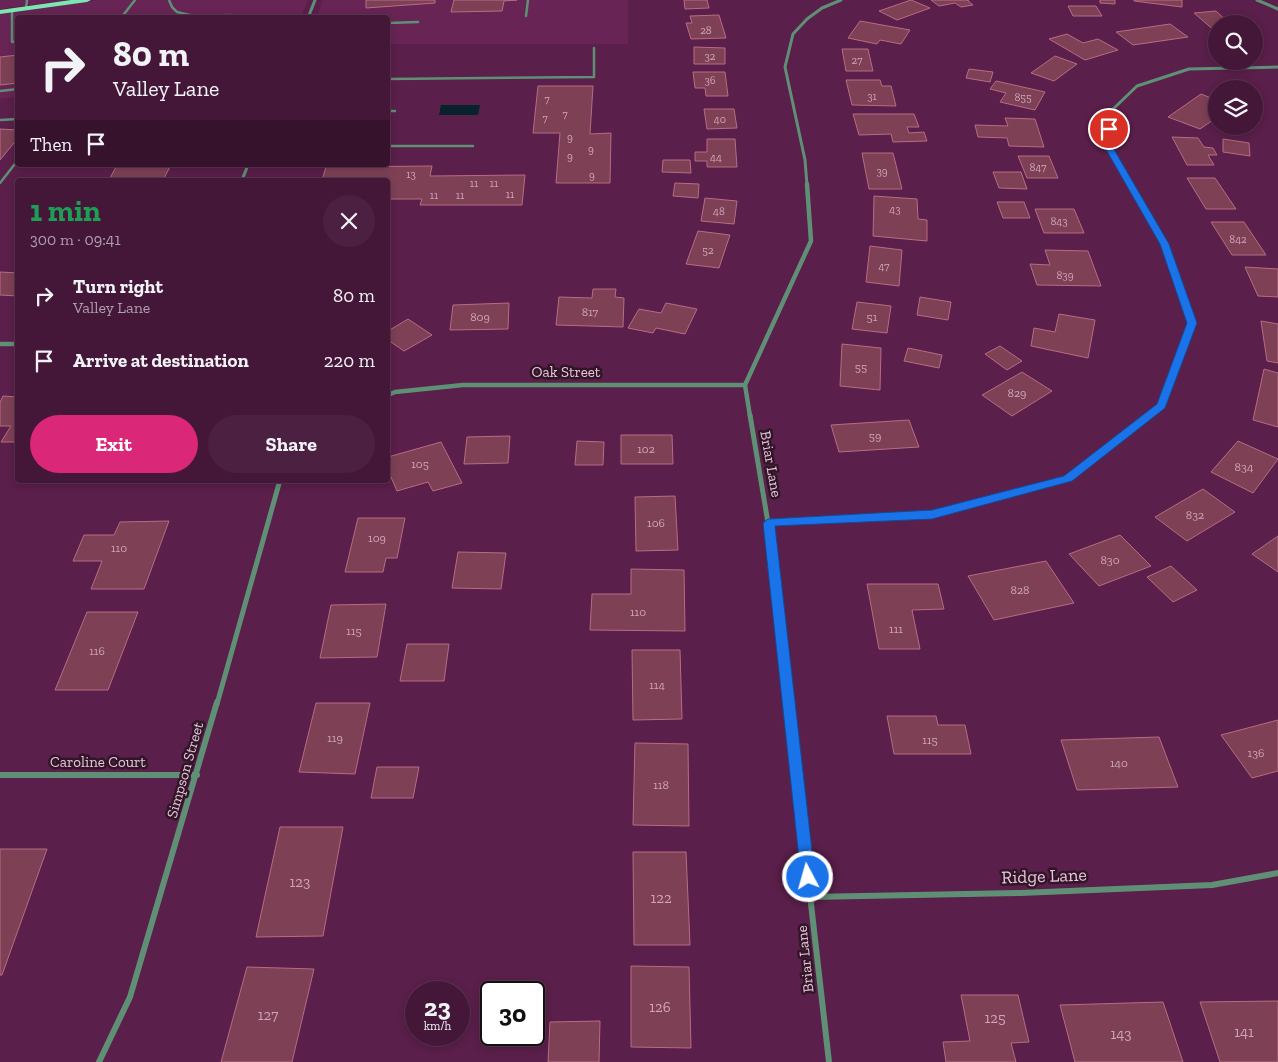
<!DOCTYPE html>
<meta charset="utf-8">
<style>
:root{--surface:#441738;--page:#4b2040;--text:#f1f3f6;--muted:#af9fae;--line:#5c3653;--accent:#db2777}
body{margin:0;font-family:"Zilla Slab",serif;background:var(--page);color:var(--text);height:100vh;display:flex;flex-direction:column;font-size:19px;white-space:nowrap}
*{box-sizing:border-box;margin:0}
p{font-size:16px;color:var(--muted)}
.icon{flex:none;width:28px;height:28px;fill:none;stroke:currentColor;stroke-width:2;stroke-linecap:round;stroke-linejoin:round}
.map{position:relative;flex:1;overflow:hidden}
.details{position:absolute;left:15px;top:178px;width:375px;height:305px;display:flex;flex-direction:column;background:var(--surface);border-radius:5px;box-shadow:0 2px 8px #0003,0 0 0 1px var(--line)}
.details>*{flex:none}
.guide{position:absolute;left:15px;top:15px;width:375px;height:152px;border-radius:5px;box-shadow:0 2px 8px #0003,0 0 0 1px var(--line);background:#441738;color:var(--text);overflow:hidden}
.controls{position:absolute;left:1208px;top:15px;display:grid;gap:10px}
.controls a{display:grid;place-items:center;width:55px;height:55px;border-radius:50%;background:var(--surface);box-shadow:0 2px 8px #0003,0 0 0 1px var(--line);font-size:25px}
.speed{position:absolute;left:405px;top:981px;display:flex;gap:10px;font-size:25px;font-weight:700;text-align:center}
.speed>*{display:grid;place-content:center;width:65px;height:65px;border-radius:50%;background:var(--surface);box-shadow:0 2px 8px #0003,0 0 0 1px var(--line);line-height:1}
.speed small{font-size:12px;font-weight:400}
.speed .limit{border:2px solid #111;border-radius:8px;background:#fff;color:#111}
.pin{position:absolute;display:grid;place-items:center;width:42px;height:42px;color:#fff;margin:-21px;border:2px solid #fff;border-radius:50%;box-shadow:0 1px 5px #0007}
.me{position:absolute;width:55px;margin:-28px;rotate:354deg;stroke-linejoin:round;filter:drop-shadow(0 0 4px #0008)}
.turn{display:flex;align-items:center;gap:18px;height:105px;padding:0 15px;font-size:22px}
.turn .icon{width:65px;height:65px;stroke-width:2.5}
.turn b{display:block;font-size:35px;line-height:42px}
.then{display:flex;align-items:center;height:48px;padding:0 15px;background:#0003;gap:10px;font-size:19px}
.round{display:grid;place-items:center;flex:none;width:52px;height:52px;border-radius:26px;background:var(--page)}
.summary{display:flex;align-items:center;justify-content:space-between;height:85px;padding:0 15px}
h1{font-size:30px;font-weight:700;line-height:38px;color:#1e9e55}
.button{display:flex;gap:10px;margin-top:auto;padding:10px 15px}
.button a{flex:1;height:58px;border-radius:30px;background:var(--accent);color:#fff;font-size:20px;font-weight:700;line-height:58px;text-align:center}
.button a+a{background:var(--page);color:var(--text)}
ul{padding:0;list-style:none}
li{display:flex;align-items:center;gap:15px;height:65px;padding:0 15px}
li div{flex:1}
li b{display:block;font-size:19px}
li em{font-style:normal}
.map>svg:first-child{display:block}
.built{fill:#672454}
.water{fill:#08232b}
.building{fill:#7d4054;stroke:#b96b84}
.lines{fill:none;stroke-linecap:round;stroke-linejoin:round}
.service{stroke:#5f9076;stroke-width:2.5}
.minor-far3{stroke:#5f9076;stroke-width:3}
.minor-far2{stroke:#5f9076;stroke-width:4.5}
.minor-far1{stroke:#5f9076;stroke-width:5}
.minor{stroke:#5f9076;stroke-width:6}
.primary{fill:#7be6b1;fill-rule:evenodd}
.route{fill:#1a73e8;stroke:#114b97}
.labels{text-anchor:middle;stroke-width:5;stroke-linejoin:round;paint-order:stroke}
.far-number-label{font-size:11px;fill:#cfa4ba}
.number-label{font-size:12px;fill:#cfa4ba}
.street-label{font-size:15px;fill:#eac5dc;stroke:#311628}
.near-number-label{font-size:15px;fill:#cfa4ba}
.near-street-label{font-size:18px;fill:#eac5dc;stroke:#311628}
</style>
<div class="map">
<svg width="1278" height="1062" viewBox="0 0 1278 1062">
<rect width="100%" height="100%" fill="#5a1f4a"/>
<path class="built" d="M0,0H66L0,9Z
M98,0H308L301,17L18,18L17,97L0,99V13Z
M323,0H628V44H388V18H316Z"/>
<path class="water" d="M441,105H480L478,115H439Z"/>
<path class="building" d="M366,0H435V3L366,8Z
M454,0H517L504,1L502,11L451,12Z
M684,0H707L709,8L685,9Z
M911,0L930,8L897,20L879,11Z
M931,0H969H967L973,5L961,7L955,3L939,6Z
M1100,0H1115V4L1100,3Z
M1182,0V7L1134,1V0Z
M1068,6H1096L1102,16H1073Z
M1216,11L1230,24H1216V32L1194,13Z
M719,15L726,38L691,39L686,23H692L690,16Z
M860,21L910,30L901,44L880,40L877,44L848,38Z
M1170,24L1188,37L1133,45L1116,32Z
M1067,34L1083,43L1098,39L1118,50L1085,60L1049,39Z
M694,47L725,48V64H694Z
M842,49H868L873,71H846Z
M18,55V83L0,85V57Z
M1055,56L1077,64L1054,81L1031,73Z
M969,69L993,72L990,82L966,78Z
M693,72H725L728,96H706L705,88H695Z
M846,80H880L882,86H891L896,106L852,105Z
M996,81L1045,92L1035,110L1000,102L1006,93L990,89Z
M538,86H593L590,134L611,133L610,183H556L560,133H533Z
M1201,94L1216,100V118L1200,129L1168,117Z
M704,109H734L737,128L707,129Z
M853,114H914L919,127H907L909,133L924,132L927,141L893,142L891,134L859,135Z
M1005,118L1035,119L1044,147L1009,146L1007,138L978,137L975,125L1008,126Z
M0,129L18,130V138L0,160Z
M1172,137L1198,138L1204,147L1213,148L1217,155H1208L1214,165H1187Z
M707,139H735L737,167H707V161H695V152H707Z
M1223,139L1249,143L1250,156L1223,152Z
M862,153H893L902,189H869Z
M1018,156H1049L1058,178H1027Z
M663,160H690L691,173L662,172Z
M117,165H171L163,180H101L103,178H110Z
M432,166L430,176L525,175L522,205H420L422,199H388V180H322L326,167Z
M993,172H1021L1027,189L999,188Z
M1187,178H1215L1236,209H1206Z
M675,183L699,184L698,198L673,196Z
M874,196L917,199L918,219L927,220V241L873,236Z
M705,198L737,201L734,224L701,221Z
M997,202H1024L1030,218H1003Z
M1035,209H1074L1084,233H1044Z
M1211,222H1244L1266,255H1232Z
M698,231L730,235L719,268L686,264Z
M870,246L902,250L899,286L866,282Z
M1045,250L1088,251L1101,286L1037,285L1030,264L1050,265Z
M1245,267L1278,269V297L1258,296Z
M0,272L18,273V296L0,295Z
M593,289H616L615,297L624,298L623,327L556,325L559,297L592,298Z
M920,297L951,302L948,320L917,315Z
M857,302L891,306L887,333L852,329Z
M509,303L508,329L450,330L453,305Z
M666,303L697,309L685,334L656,328L653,333L628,328L639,309L661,313Z
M1059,314L1095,320L1088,358L1031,346L1034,328L1055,332Z
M408,319L432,335L404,351L388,340V331Z
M1261,321L1278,324V363L1267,361Z
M842,344L881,348L880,390L840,386Z
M1000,346L1022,361L1007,370L985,354Z
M908,348L942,355L939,368L904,361Z
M1264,369L1278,373V427L1253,420Z
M1022,372L1052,391L1012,416L982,395Z
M3,396L18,397V442H1L11,426H0V402Z
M909,420L919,447L839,452L831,425Z
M621,435H672L673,464H621Z
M510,436L508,463L464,464L467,437Z
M577,441L604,442L603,465H575Z
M1238,441L1278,459L1253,493L1211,472Z
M441,442L462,483L433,491L428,482L397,491L388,470V457Z
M1203,489L1235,512L1187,541L1155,517Z
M675,496L678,550L636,551L635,497Z
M358,518H405L397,558H386L383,572H345Z
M169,521L144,589H91L102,561H73L84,535H114L120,522Z
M1120,535L1151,566L1099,586L1069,554Z
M1278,536V572L1252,554Z
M458,552L506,553L501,589L452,588Z
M1046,561L1074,603L994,620L968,576Z
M1171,566L1197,590L1173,602L1147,577Z
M631,569L684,570L685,631L590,630L592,594H631Z
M867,584H938L944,609L912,610L920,649H879Z
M386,604L377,657L320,658L331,605Z
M87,612H138L108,690H55Z
M407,644H449L444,681H400Z
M632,650H680L682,719L633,720Z
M316,703H370L355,774L299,772Z
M887,716H936L938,725H965L971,754H894Z
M1278,720V771L1252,778L1221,735Z
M1159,737L1178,787L1077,790L1061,740Z
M635,743L688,744L689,826L633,825Z
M377,767H419L413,798H371Z
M280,827H343L323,936L256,937Z
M0,849H47L2,975H0Z
M633,852H686L690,945H634Z
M631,966L689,967L691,1048L631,1047Z
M247,967L314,969L292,1062H221Z
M961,995H1018L1029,1042L1011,1043L1016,1062H946L943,1042L970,1041Z
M1278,1001V1062H1220L1200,1002Z
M1163,1002L1183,1062H1075L1060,1005Z
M600,1021L599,1062H548L550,1022Z"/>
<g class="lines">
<path class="service" d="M169,0L172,7L177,12L194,16L231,15L230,18
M26,8L27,0
M12,10V42L18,41
M526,16L528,0
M121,18L135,0
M388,23L418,22
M388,79L594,77V48
M0,91L18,89
M388,111H395
M0,120L18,119
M388,146H473
M0,183L18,160"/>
<path class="minor-far3" d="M1257,0L1278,9
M308,18L315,0
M242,180L248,165
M807,185L805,160L785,67L793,34L807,19L822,8L841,0
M1131,185L1108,146L1110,112L1137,86L1189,69L1278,67"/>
<path class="minor-far2" d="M1130,184L1164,244L1192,323L1162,406L1149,416
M0,344H18
M388,395L395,392L463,385H745
M750,416L745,385L811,241L807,184"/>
<path class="minor-far1" d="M750,415L768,523L788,704
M768,523L932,514L1068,479L1151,415
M217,704L280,480"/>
<path class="minor" d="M788,702L829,1062
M0,775H197
M810,897L1021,893L1212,885L1278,873
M99,1062L130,997L217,702"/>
<path class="primary" d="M71,0H91L87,2L0,14V10Z"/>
</g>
<path class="route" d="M1106,127L1113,129L1112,146L1169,244L1197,323L1165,408L1072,481L932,519L775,526L815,877L813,882L808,884L803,882L801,877L763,523L768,519L932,510L1064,476L1157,404L1187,323L1160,244L1104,146Z"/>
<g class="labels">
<g class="far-number-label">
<text x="706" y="34">28</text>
<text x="710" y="60">32</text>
<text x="857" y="64">27</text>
<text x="710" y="84">36</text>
<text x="872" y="100">31</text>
<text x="1023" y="101">855</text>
<text x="547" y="103">7</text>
<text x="565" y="118">7</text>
<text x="545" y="122">7</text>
<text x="720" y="123">40</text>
<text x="570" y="141">9</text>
<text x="591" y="153">9</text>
<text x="570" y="160">9</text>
<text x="716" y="161">44</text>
<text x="1038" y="171">847</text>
<text x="882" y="175">39</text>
<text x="411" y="178">13</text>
<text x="592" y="179">9</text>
<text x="474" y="187">11</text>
<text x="494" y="187">11</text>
<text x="510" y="198">11</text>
<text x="434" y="199">11</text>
<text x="460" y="199">11</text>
<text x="895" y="213">43</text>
<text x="719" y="215">48</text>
<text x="1059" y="225">843</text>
<text x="1238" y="243">842</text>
<text x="708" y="254">52</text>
<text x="884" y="270">47</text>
<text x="1065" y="279">839</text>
</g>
<g class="number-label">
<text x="590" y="316">817</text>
<text x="480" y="321">809</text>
<text x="872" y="321">51</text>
<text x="861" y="371">55</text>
<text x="1017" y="397">829</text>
<text x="875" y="440">59</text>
<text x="646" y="453">102</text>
<text x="420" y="468">105</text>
<text x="1244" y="471">834</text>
<text x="1195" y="519">832</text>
<text x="656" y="527">106</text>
<text x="377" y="542">109</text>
<text x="119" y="552">110</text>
<text x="1110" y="564">830</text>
<text x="1020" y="594">828</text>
<text x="638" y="616">110</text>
<text x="896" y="633">111</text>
<text x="354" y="635">115</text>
<text x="97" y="655">116</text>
<text x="657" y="689">114</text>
<text x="335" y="742">119</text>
<text x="930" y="744">115</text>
<text x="1256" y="757">136</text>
<text x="1119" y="767">140</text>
<text x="661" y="789">118</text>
</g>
<g class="street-label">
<text x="566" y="377">Oak Street</text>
<text transform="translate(771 464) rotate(80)" y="5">Briar Lane</text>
<text x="98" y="767">Caroline Court</text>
<text transform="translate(185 770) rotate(-74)" y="5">Simpson Street</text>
<text transform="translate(805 959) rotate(-96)" y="5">Briar Lane</text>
</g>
<g class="near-number-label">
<text x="300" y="887">123</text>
<text x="661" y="903">122</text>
<text x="660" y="1012">126</text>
<text x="268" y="1020">127</text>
<text x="995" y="1023">125</text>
<text x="1244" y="1037">141</text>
<text x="1121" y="1039">143</text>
</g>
<g class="near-street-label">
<text transform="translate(1044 876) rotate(-2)" y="6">Ridge Lane</text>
</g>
</g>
</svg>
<div class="controls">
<a><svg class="icon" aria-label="search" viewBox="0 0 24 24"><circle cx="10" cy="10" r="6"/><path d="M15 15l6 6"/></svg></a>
<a><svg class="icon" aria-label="layers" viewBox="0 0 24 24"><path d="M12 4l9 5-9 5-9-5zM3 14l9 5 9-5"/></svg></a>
</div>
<div class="speed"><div>23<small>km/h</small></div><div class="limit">30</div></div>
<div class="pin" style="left:1109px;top:129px;background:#d93025"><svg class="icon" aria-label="arrive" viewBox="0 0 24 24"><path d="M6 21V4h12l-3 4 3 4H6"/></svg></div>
<svg class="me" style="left:808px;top:877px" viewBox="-20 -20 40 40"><circle r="17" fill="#1a73e8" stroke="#fff" stroke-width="3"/><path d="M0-11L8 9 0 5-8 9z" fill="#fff"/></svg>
<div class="guide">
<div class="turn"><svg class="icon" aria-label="right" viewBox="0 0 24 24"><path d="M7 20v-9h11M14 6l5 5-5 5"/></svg><div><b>80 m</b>Valley Lane</div></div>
<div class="then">Then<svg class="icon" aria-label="arrive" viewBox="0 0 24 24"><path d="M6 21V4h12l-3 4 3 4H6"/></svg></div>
</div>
<section class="details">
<div class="summary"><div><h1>1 min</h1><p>300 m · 09:41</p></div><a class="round"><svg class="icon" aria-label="close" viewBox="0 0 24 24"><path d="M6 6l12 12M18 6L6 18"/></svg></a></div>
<ul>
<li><svg class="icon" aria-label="right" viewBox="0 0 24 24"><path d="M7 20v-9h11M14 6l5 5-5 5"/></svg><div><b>Turn right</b><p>Valley Lane</p></div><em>80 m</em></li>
<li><svg class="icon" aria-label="arrive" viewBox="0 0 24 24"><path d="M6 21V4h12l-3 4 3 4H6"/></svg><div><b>Arrive at destination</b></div><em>220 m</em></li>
</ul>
<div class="button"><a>Exit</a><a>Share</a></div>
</section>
</div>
